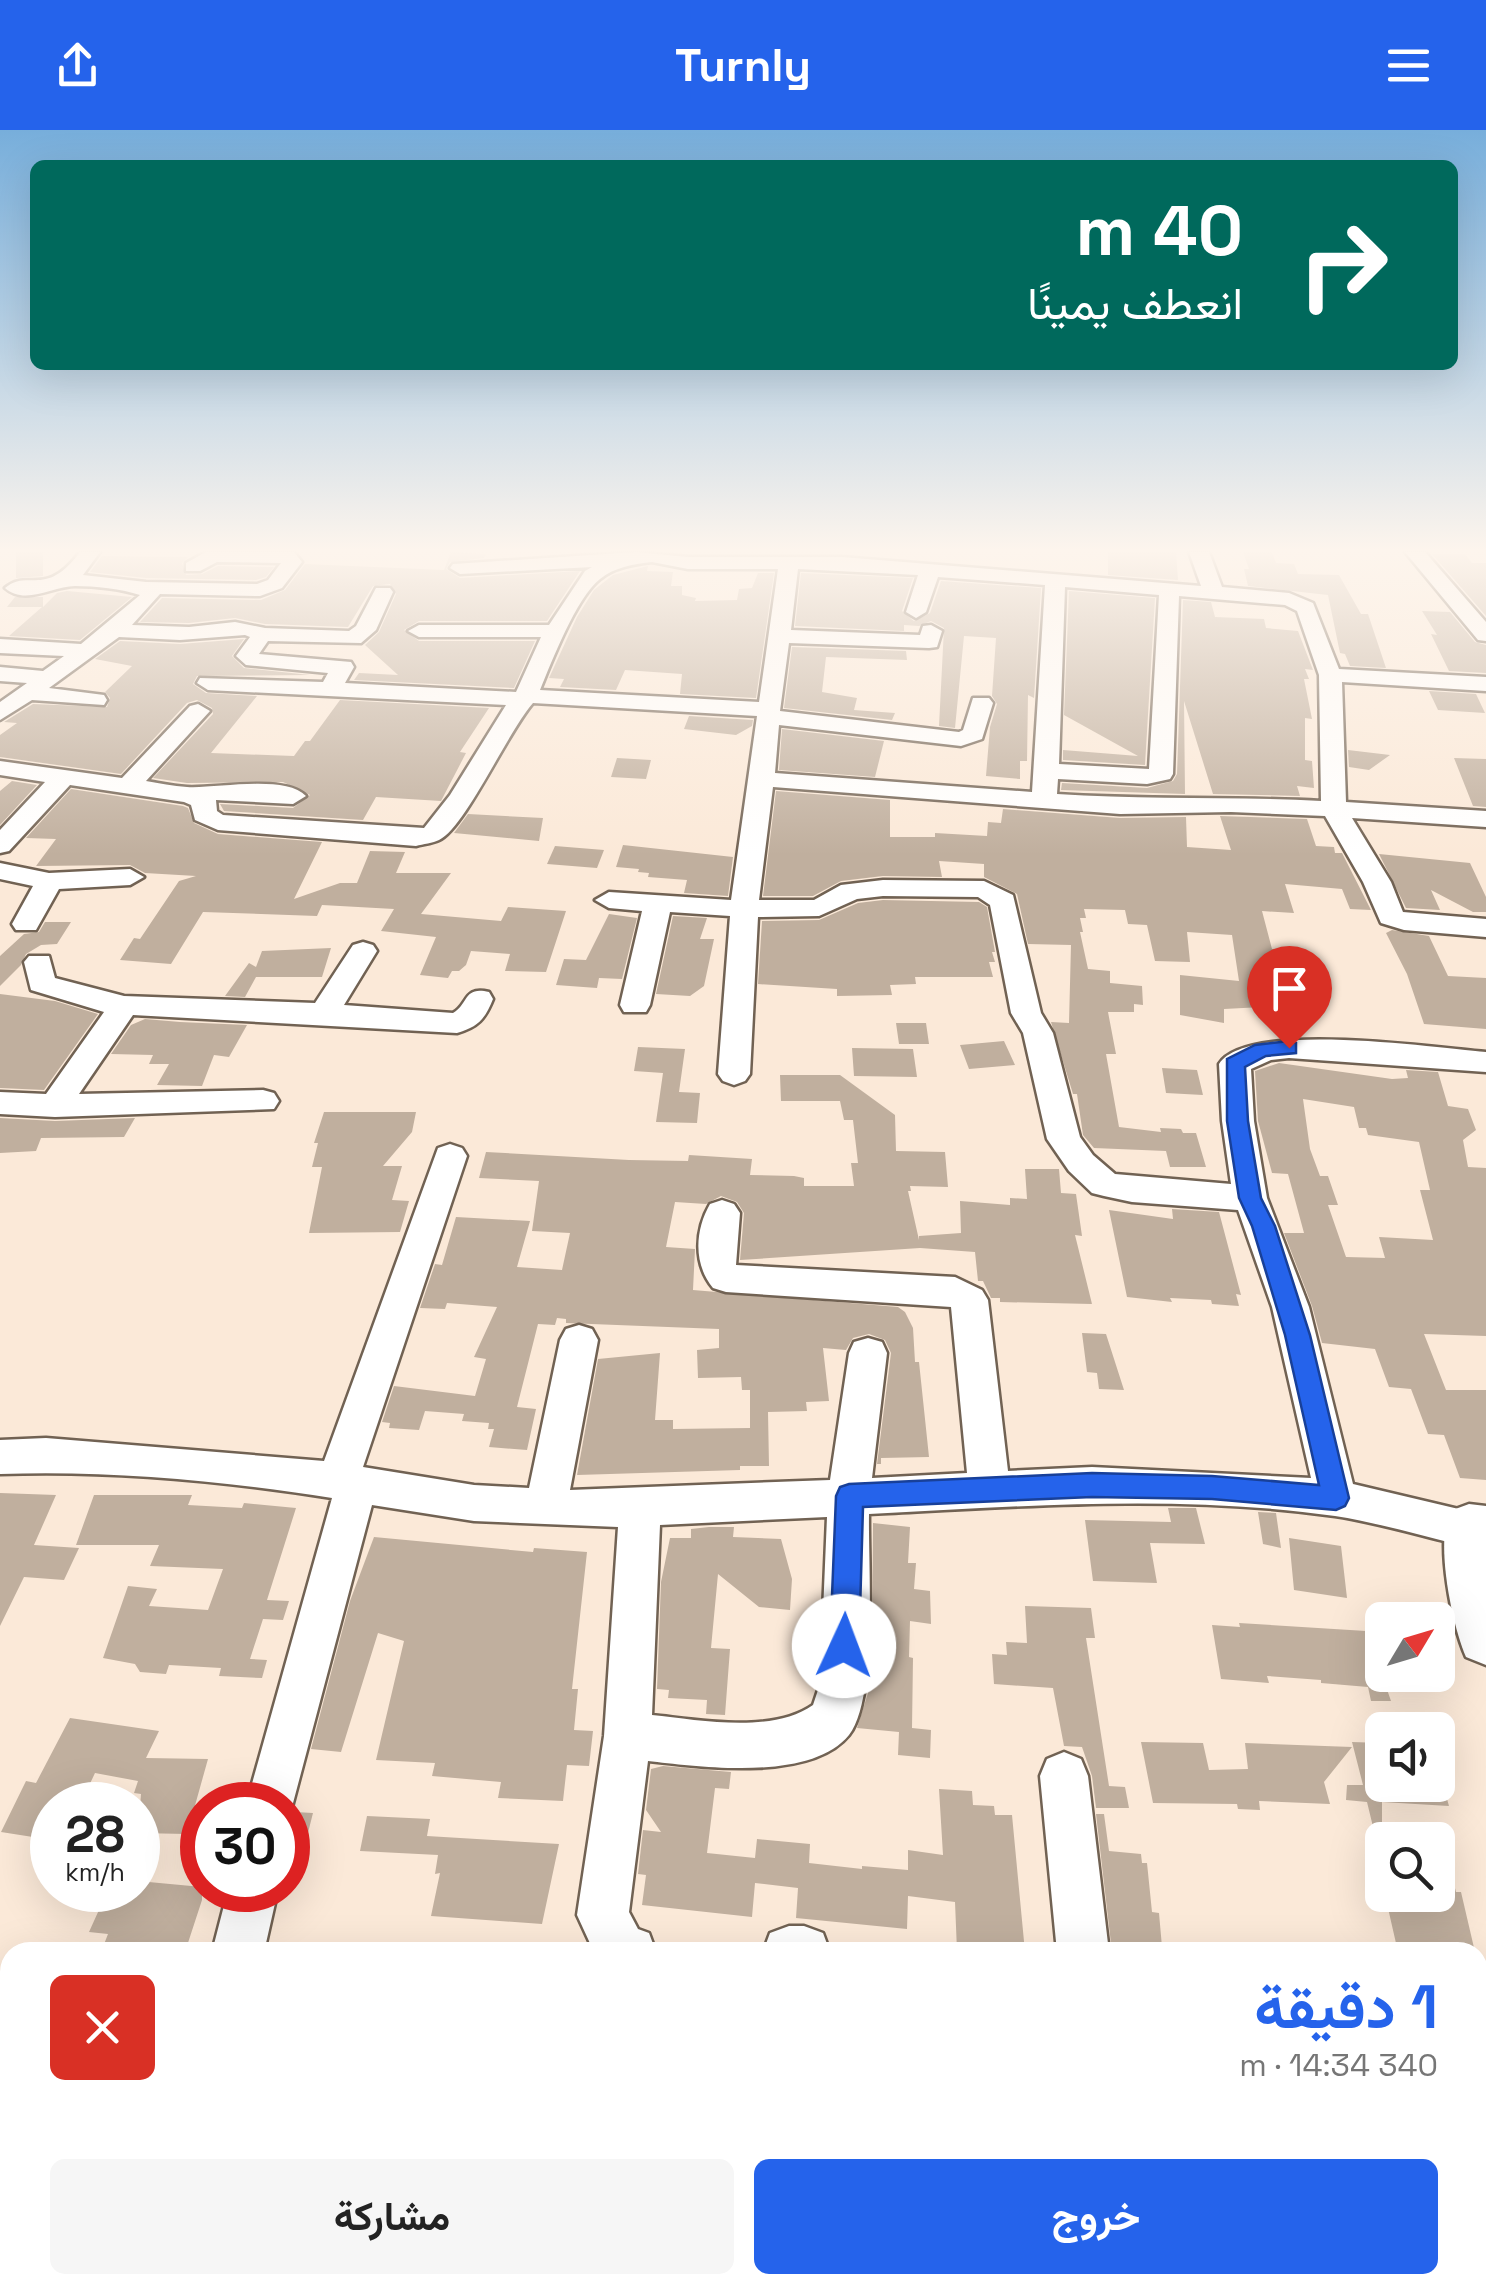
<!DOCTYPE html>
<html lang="ar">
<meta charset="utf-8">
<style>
:root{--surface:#fff;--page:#f6f6f6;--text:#222;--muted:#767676;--accent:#2563eb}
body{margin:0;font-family:"Space Grotesk",Vazirmatn,sans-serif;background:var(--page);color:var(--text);direction:rtl;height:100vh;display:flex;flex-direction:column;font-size:38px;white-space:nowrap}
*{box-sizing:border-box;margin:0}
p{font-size:32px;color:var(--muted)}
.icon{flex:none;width:55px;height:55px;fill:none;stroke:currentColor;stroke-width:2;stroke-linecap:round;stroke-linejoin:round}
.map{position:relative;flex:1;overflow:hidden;direction:ltr}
.drawer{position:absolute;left:0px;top:1812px;width:1488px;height:352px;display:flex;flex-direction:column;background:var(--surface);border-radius:30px 30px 0 0;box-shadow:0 10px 40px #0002;direction:rtl}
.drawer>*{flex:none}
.hud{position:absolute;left:30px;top:30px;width:1428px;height:210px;border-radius:15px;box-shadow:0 10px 40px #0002;direction:rtl;background:#00695c;color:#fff;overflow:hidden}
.needle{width:65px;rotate:52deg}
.tools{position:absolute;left:1365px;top:1472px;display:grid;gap:20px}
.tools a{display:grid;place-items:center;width:90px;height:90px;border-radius:15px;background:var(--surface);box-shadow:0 10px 40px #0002;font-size:50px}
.speed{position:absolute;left:30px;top:1652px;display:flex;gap:20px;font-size:50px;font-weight:700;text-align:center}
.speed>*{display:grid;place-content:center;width:130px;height:130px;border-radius:50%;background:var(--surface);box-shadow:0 10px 40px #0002;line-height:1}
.speed small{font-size:25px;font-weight:400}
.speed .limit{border:15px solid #d22;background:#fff;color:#111}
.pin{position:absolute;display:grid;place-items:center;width:85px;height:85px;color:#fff;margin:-102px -42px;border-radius:50% 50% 50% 0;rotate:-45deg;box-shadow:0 0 10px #0007}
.pin .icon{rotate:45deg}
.me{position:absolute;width:110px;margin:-55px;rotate:2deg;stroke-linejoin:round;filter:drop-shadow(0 0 8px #0008)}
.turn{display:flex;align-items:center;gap:35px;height:210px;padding:0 50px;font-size:45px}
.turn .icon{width:130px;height:130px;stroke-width:2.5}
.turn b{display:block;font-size:70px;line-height:85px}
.round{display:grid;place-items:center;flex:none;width:105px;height:105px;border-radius:15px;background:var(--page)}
.overview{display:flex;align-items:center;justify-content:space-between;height:170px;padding:0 50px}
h1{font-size:60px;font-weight:700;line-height:75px;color:var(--accent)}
.cta{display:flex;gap:20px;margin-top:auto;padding:20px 50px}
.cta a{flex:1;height:115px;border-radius:15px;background:var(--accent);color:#fff;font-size:40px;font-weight:700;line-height:115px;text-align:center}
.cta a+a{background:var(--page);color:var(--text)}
header{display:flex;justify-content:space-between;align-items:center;height:130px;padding:0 50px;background:var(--accent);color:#fff;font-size:45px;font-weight:700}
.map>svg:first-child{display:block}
.building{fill:#c0af9e;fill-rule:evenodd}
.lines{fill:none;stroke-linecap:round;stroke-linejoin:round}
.minor-casing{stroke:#716253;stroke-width:5}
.major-casing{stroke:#716253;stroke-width:5}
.minor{fill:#fff;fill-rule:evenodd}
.major{fill:#fff;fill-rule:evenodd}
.route{fill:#2563eb;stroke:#184099;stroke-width:2.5}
</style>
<header><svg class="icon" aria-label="menu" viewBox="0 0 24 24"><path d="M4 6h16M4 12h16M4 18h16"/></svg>Turnly<svg class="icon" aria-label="share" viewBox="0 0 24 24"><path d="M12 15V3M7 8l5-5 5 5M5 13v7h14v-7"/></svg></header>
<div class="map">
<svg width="1486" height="2164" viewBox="0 0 1486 2164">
<rect width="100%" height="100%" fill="#fbe9d8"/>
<path class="building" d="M16,422H43V446L16,448Z
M451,422L486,424L484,428L450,432L446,439L460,448L580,441L547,491H419L404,500L419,511H535L514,558L354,550L359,543L398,545L365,515L379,502L396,464L390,454L373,456L348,497L265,494L235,488L189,493L140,492L162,468L261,470L285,460L305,434L444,440Z
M1108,422H1176L1178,450L1108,445Z
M1243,422H1272L1276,433L1294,434L1298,444L1339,445L1361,484H1368L1386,538L1350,536L1345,524L1340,523L1328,465L1248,456L1244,439H1249Z
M1432,424H1465L1472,433H1486V486Z
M102,426L188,427L182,433L186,445L202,444L218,436L274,437L266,447L256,450L146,448L90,442Z
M648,436L647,441L673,442L671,456H682V465L696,468L695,471L737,470L739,459L752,458L758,443H774L756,568L680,564L682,544L625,540L616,560L560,557L564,549L549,548L577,487L594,460L613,445Z
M801,443L913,448L902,481L914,491L930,483L941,451L1041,458L1034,568L1028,565L1027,631H1020V649L986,646L990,597L997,574L992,566L996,508L964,506L955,598L939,596L944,498L931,491L919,496L904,495V501L795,496Z
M67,461L132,467L80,510L9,506L42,477H7L15,467H43V477L57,463Z
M1069,461L1155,468L1145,635L1063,630V620L1138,626L1064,585Z
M1183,470L1211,472L1215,487L1264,489L1266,498L1298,501L1313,540L1305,539L1309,549H1304L1312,589L1305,588V630L1312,631L1314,658L1297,656L1300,666L1213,664L1184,571L1185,664L1061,660L1062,653L1147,658L1173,651L1177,644Z
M1422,481L1450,482L1475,512L1486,515V543L1449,541L1431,504L1437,505Z
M244,509L232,526L244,538L310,545L197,546L193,554L206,563L257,566L211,623L294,626L305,611H310L340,570L489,578L460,622L466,623L441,671L376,667L363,690L224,681L220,674L293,678L310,665L283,652L187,653L153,648L213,584L212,578L197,570L187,573L121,644L0,627V605L17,593L4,592L33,574L107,577L110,568L105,562L132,536L95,529L120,511L180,514Z
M792,517L906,521L907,530L826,527L822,562L857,568L854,580L895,583L892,590L784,578Z
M1429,561L1476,564L1485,583L1438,580Z
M689,586L753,590L752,596L736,605L684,599Z
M782,599L884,611L875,647L779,640Z
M1348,620L1390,625L1369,640L1349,637Z
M617,628L651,630L646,649L611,647Z
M1454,628L1486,629V677L1473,676Z
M12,651L37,655L0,695V661Z
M71,659L183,676L188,678L194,693L218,704L322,712L294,769L340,753H357L370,721L405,722L396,743H451L421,784L501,791L508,777L566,781L546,842L505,841L510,824L471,821L466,835L459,841H452L448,848L420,845L436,807L381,801L394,779L322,775L317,786L203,782L171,834L120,830L134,808L140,809L179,751L196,746L145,743L130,735L36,736L56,709L26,708Z
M776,661L890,670V707H935V703L987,706L988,692L1001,693L1003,679L1120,688L1186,687L1187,717L1231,720L1220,686L1307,689L1316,716L1334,717L1335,723H1342L1371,780L1350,779L1342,759L1285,754L1294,783L1262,781L1272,819L1302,822L1305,844L1278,841L1281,876L1224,879V893L1180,885V845L1239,851L1232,805L1187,802L1190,832L1155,831L1147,795L1128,794L1125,780L1084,779L1086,788H1080L1083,802H1080L1088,839L1110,841V853L1142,856L1143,875L1134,874V882H1108L1116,924H1106L1119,997L1161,1002L1160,998L1181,999L1183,1003H1196L1206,1037H1170L1166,1021L1094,1018L1083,1005L1077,964H1073L1051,892L1069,893L1071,815L1028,814L1017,764L984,747V734L939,731L942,747L883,746L841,751L813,766H763Z
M468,684L543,688L539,711L454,703Z
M623,715L733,727L728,766L684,763L687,750L648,747L649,743L638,742L639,739L616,737Z
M555,716L604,720L597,738L547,734Z
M1379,724L1470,733L1486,767V782H1473L1431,760L1440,780L1406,778Z
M883,770L979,772L987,777L995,822H992L995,832H989L993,847H915L916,854L890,855L892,865L837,866V859L758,854L762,791L819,790L858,773Z
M609,784L637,788L622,849L599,848L597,858L556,855L564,829L586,830Z
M673,786L707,788L700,809H714L704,856L690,866L656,864Z
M45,792H71L57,814L41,815L26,824L21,835L0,856V826L24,804L39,802Z
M1392,800L1429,806L1448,846L1486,848V899L1424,894L1407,844L1386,803Z
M331,818L322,847H256L245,867L225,866L249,833L256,837L262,821Z
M0,864L55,871L98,884L44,960L0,958Z
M145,889L180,892L247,895L229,927L214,925L202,956L157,955L169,934H149L153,925L111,924L131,895Z
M896,893H926L929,914H899Z
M1004,911L1015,935L969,939L960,915Z
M638,917L685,919L679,962L700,963L697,993L656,992L663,943L634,941Z
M852,918L913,919L917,947L854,946Z
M1279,933L1392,949L1408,948L1406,940L1438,942L1448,976L1468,979L1476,1000L1463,1010L1468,1037L1486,1038V1206L1424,1204L1446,1260H1486V1350L1460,1348L1444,1305L1428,1304L1411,1259L1389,1257L1375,1219L1322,1213L1312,1176L1284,1103H1304L1288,1044L1272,1043L1258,991L1255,941ZM1303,969L1354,977L1359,998H1366L1368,1005L1419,1012L1430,1060H1420L1433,1110L1379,1107L1385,1128L1346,1127L1328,1075H1338L1328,1046H1320L1310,1019Z
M1162,938L1197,940L1203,965L1166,963Z
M780,945H840L895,985L896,1021L945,1022L948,1057L910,1056L911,1061H908L919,1110V1106L961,1103L960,1071L1010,1075V1068L1027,1069L1025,1039H1059L1061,1063L1076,1064L1082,1106L1075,1105L1092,1174L1000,1172V1168H991L983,1151H978L975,1122L920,1118L740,1130L744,1083L737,1072L721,1066L706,1074L675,1072L666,1117L695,1119L693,1160L898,1177L905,1182L913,1198L915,1232H919L929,1327L881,1328V1334H877L891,1223L885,1210L869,1204L853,1208L846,1220L823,1218L829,1271L806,1272L807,1281L768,1282L769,1336H740V1340L577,1345L598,1229L660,1223L655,1290H673V1299L750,1298V1260H742L741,1247L698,1248L697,1220L719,1218V1199L566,1193V1189L557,1188L555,1195L538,1194L517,1277L536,1279L527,1320L489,1317L494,1299H488L489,1293L462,1291L464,1284L425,1281L419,1300L389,1298L390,1293L382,1292L394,1256L475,1266L486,1229L474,1227L497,1177L447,1173L445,1179L420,1178L435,1134L442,1135L456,1087L530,1091L517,1137L562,1140L570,1103L532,1101L539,1051L479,1048L486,1022L629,1030L688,1031L689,1025L752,1029L750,1045L794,1046L804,1048V1056H854L851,1033H858L853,990H844L840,971H781Z
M324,982H416L412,1002L383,1036H402L392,1070L409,1071L400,1102L309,1103L322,1037H312L318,1013H314Z
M0,988L55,991L135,988L124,1007L41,1008L36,1021L0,1023Z
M1172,1079L1219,1082L1241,1165L1236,1164L1239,1176L1212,1174L1211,1170L1170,1168L1172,1172L1127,1167L1109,1080L1173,1089Z
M1082,1203L1106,1204L1124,1260L1099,1259L1097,1243L1087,1242Z
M0,1363L56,1365L34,1415L79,1418L64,1450L24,1447L0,1496Z
M94,1365H192L188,1375L242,1378L244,1373L296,1378L267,1470L289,1471L283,1490L263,1489L250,1529L267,1530L262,1548L219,1546L221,1538L169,1535L166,1544L140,1542L135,1534L103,1528L128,1456L157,1459L149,1476L208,1480L223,1439L150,1436L159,1415H76Z
M1168,1378H1196L1205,1414L1150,1413L1157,1453L1093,1451L1085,1390L1171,1392Z
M1258,1382L1276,1383L1281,1418L1263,1414Z
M873,1393L910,1397L908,1433H916L914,1459L930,1461L931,1494L910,1491L909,1527L913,1528L912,1598L931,1600L930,1628L898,1625L899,1602L857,1598L868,1563L872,1532Z
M709,1397H734L733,1407L781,1409L792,1449L790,1480L759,1477L718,1444L711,1518L730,1519L725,1585L706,1584L707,1570L668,1568L669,1560L657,1559L661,1452L670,1408H691V1399Z
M374,1407L533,1422L534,1418L587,1422L572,1559H578L574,1600L593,1601L589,1636L567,1635L563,1671L498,1668L501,1652L432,1646L435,1633L376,1630L404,1511L378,1503L341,1622L311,1619L350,1471Z
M1289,1408L1341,1416L1347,1468L1294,1460Z
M1025,1476L1091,1478L1095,1508H1086L1109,1656L1125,1657L1129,1678H1096L1092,1646L1082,1617L1064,1616L1053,1558L994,1554L992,1524L1007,1525L1006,1512L1027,1513Z
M1239,1493L1382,1502V1545L1391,1571H1371L1368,1557L1321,1553V1550L1267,1546L1269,1553L1221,1549L1212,1495L1240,1497Z
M70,1588L159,1601L146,1628L208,1629L187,1704L138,1703L141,1664L134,1663L138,1651L95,1643L87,1660L74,1657L65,1675H52V1710L1,1702L26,1651L36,1653Z
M1141,1612L1203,1613L1209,1640L1248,1639L1245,1613L1352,1617L1324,1652L1330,1674L1259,1671L1260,1680L1238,1679L1237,1674L1153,1673Z
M1352,1612L1382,1613V1655H1443L1449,1676L1382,1672V1704L1375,1705L1367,1672L1346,1670L1347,1655H1363Z
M663,1636L731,1642L729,1659L715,1658L707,1723L755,1728L757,1709L810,1714L809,1733L862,1739V1736L908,1740V1720L943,1725L939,1659L972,1661L973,1675L994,1676L995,1685H1012L1025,1822L957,1821L955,1772L908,1766L907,1799L796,1788L798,1758L755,1753L752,1787L642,1775L646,1745L638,1744L643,1700L661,1702L646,1680L651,1639Z
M295,1682L313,1683L294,1758L288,1757V1696Z
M1096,1684H1104L1109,1721L1141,1724L1142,1733H1147L1152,1782L1159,1783L1162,1817L1145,1816L1146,1822H1112Z
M367,1686L430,1689L427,1706L559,1714L542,1794L431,1786L440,1743L435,1744L438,1725L360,1721Z
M1444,1715L1456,1762H1461L1475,1822H1398L1385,1765H1438V1716Z
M138,1751L202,1757V1770L185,1822H101L108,1804L89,1802L108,1760H138Z"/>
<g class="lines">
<defs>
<path id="minor" d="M80,422H100L83,445L146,452L257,454L268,450L281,433L217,432L200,441H186V433L206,422H294L302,432L282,458L260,466L160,464L132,495L189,497L235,492L265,498L349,501L356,496L376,458H390L393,462L376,500L361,513L268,511L259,524L351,532L354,537L345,553L516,562L541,507H419L408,501L419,495H549L585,441L592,437L460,444L450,438L453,434L636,422L688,427H842L1201,456L1189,422H1209L1222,457L1289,463L1313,473L1339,539L1486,547V561L1342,552L1346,672L1486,681V697L1352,688L1391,752L1403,782L1486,789V807L1404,800L1381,793L1363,752L1325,686L1231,682L1120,684L773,657L759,770H814L841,755L883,750L984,751L1013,765L1041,883L1053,903L1080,1007L1093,1025L1115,1044L1231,1054L1222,991L1219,934C1247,890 1435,918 1486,922V942L1289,928L1271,930L1251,939L1254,991L1267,1068L1309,1177L1353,1354L1484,1385V1411L1469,1417C1425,1407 1380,1393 1335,1386C1181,1364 1024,1376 869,1384C868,1434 878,1568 849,1605C811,1652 701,1637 648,1631L629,1782L638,1799L649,1803L656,1822H594L577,1785L604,1606L618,1397L474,1391L372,1375L288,1692V1675H246L332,1368C225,1351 109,1340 0,1344V1310L46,1308L324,1331L438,1018L450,1014L462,1018L467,1026L363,1337L474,1355L529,1358L560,1210L566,1199L579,1195L592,1199L598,1210L570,1360L830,1350L849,1223L854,1212L868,1208L882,1212L887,1223L872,1348L967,1343L951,1177L726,1162L713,1158C693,1134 695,1100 710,1074L722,1070L734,1074L740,1083L736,1135L955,1147L982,1160L988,1170L1008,1341L1092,1337L1311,1348L1272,1177L1238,1080L1132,1072L1104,1066L1092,1063L1069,1041L1047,1009L1023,903L1011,883L990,775L978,767L883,766L857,769L819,786L758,787L750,944L745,951L734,955L723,951L718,944L730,786L670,782L650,875L646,882H624L620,875L642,781L609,778L595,770L609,762L731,770L757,586L533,573C508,601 465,698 439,710C433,713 423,714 416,716L218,700L195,690L191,675L184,672L70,655L9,721L0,723V700L45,652L0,645V631L122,648L190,576L198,574L210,581L146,651C159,653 173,656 187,657C215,659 285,644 306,666L293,674L216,670L217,681L223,685L424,698L450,665L506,575L208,560L197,553L200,548L323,552L328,543L246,535L236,526L250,507L245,505L180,510L119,507L49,558L104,565L107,570L104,575L32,570L0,590V572L27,553L0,551V537L43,541L64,526L0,523V509L81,514L140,465C122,459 95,456 75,456C53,456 25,476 5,458C28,438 45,469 80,422ZM652,432L688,439H778L759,572L540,560C552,531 576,468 600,449C614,437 635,434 652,432ZM798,439L918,445L906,482L916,488L926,482L938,447L1045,455L1032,662L775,643L779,595L961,616L982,609L993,573L989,568H973L963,600L959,602L780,581L789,513L929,518L937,517L942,501L931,495L923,496L920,505L791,500ZM1065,457L1159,465L1149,639L1059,634ZM1179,466L1285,475L1297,481L1319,545L1321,671C1233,666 1145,670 1057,664L1058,649L1147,654L1170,649L1173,644ZM827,1387L820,1554L813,1575C772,1604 700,1590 652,1585L660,1395Z
M1405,422H1425L1486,492V511L1478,510Z
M0,733L49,743L130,739L144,747L130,755L59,759L36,800H16L12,794L33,756L0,749Z
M363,812L373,815L377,821L344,875L453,883C469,874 463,856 489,862L493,869C485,889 478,897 457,903L133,885L79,964L263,960L274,963L279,971L274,979L55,987L0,984V962L46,964L104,882L31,860L24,832L29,826H49L55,848L124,866L315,873L353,815Z
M1064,1622L1081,1629L1088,1646L1109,1822H1057L1040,1646L1047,1629Z
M228,1760H278L264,1822H212Z
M789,1796H804L823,1803L830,1822H763L770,1803Z
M1478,1861H1486V1915H1478Z
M1478,2047H1486V2105H1478Z
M85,2155H145L142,2164H82Z
M566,2155H626V2164H566Z"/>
<path id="major" d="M1469,1374L1486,1376V1535L1466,1527C1452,1495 1435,1412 1450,1381Z"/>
</defs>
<use href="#minor" class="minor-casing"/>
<use href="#major" class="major-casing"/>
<use href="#minor" class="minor"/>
<use href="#major" class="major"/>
</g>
<linearGradient id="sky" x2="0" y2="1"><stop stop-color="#77aedb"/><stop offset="0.58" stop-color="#fdf5ed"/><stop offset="1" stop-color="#fdf5ed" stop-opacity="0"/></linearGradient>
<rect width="1486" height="725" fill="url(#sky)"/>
<path class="route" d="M1289,911L1296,913V923L1266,926L1245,937L1248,991L1261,1068L1275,1096L1310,1205L1349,1368L1345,1376L1336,1380L1212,1369L1092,1367L863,1377L859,1516L855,1526L844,1530L834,1526L830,1516L836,1366L840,1357L849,1354L1092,1343L1212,1346L1319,1355L1285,1205L1252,1096L1239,1068L1227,991V929L1255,915Z"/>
</svg>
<div class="tools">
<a><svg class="needle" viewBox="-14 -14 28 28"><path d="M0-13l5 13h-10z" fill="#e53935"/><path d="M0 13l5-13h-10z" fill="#767676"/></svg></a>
<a><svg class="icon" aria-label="sound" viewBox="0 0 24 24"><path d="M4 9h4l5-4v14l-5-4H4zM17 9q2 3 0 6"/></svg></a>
<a><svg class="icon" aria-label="search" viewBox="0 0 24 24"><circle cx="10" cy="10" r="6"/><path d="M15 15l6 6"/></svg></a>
</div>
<div class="speed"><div>28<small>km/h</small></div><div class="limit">30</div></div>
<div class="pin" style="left:1289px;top:918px;background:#d93025"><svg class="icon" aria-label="arrive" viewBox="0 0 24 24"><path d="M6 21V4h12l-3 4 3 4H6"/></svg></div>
<svg class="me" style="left:844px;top:1516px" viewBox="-20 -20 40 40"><circle r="19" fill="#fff"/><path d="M0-13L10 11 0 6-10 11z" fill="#2563eb"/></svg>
<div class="hud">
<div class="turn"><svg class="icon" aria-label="right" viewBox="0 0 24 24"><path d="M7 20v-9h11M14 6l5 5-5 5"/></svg><div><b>40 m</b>انعطف يمينًا</div></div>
</div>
<section class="drawer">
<div class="overview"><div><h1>1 دقيقة</h1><p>340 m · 14:34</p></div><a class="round" style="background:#d93025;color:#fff"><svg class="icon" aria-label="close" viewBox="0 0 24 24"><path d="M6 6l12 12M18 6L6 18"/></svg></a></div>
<div class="cta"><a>خروج</a><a>مشاركة</a></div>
</section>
</div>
